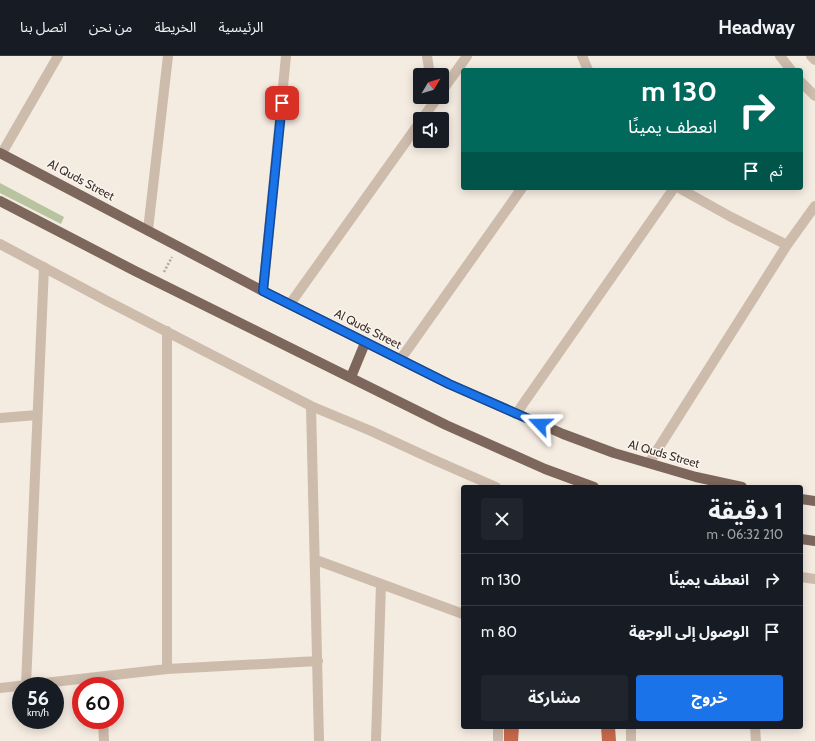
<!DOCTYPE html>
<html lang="ar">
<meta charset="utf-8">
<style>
:root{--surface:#171b24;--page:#20242c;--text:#f1f3f6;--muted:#9ea1a6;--line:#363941;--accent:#1a73e8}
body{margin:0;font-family:Cabin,"Noto Sans Arabic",sans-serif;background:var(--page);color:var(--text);direction:rtl;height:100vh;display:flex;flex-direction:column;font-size:15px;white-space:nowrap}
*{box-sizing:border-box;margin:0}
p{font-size:13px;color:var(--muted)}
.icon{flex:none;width:22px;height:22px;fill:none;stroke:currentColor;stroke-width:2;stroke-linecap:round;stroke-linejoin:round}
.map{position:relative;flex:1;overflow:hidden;direction:ltr}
.sheet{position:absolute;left:461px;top:429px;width:342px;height:244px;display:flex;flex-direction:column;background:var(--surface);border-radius:4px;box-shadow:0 2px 10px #0003;direction:rtl}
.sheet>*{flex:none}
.banner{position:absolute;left:461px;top:12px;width:342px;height:122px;border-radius:4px;box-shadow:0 2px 10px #0003;direction:rtl;background:#00695c;color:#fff;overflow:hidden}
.needle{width:26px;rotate:52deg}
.controls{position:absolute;left:413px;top:12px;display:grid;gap:8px}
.controls a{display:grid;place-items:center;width:36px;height:36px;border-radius:4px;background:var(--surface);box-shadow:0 2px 10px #0003;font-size:20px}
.speed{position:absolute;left:12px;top:621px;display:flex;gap:8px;font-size:20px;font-weight:700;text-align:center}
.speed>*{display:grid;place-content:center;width:52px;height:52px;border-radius:50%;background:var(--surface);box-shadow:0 2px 10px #0003;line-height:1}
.speed small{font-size:10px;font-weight:400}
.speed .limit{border:6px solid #d22;background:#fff;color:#111}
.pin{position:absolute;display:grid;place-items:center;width:34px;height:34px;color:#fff;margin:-17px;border-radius:8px;box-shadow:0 2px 6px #0006}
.me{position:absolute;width:44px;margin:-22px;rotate:293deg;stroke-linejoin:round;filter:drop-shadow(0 0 3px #0008)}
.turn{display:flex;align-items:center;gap:14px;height:84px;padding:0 20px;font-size:18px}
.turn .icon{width:52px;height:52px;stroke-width:2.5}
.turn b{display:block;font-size:28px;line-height:34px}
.then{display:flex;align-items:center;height:38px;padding:0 20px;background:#0003;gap:8px;font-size:15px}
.round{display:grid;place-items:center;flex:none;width:42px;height:42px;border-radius:4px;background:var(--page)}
.summary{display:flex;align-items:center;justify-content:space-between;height:68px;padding:0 20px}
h1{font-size:24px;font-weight:700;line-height:30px}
.action{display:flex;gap:8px;margin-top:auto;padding:8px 20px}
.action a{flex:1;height:46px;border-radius:4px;background:var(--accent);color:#fff;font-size:16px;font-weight:700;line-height:46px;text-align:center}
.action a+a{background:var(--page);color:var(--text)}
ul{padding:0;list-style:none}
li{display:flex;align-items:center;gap:12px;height:52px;padding:0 20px;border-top:1px solid var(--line)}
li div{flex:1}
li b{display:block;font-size:15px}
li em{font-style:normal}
header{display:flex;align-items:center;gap:24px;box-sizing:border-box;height:56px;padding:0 20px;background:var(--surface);border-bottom:1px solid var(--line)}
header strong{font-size:19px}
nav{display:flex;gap:22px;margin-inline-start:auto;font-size:14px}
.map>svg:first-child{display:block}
.green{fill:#b8c4a0}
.building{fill:#c8694b}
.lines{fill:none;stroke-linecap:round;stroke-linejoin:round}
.path{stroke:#b9a596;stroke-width:2.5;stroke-dasharray:2 2;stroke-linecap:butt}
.minor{stroke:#cdbbac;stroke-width:10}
.major{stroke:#7d675c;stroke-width:10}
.route-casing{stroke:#114b97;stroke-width:10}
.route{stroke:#1a73e8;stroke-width:7}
.labels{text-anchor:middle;stroke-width:3;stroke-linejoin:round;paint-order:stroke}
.street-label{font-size:12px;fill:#3b302b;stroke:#fbf5ee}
</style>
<header>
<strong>Headway</strong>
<nav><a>الرئيسية</a><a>الخريطة</a><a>من نحن</a><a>اتصل بنا</a></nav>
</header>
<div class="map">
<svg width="815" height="685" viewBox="0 0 815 685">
<rect width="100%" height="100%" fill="#f4ebe1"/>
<path class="green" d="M0,127L64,161L61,168L0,137Z"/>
<path class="building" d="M504,671H519L518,685H504Z
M601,671H615L616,685H602Z"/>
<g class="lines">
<path class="path" d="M164,216L172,201"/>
<path class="minor" d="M427,0L430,19
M582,0L588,14
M780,0L791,14
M811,0L815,4
M801,26L815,40
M442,35L467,0
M422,63L438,41
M2,97L58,0
M679,132L731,161L787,189
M148,174L168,0
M0,188L107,245L311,350L371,375L432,403L496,431
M263,235L286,0
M290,248L420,66
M167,275V613
M400,304L522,132
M311,350L319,685
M516,358L674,132
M0,362L37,359
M649,407L787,189L815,150
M316,504L463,558
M801,521L815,523
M26,629L44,211
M0,632L167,613L318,605
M103,664L104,685
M631,671V685
M755,671L756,685
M376,685L381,528
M498,685V671"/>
<path class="major" d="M0,97L263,235L449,328L563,378L614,397L696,421L742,431
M0,145L135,215L446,369L545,413L594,431
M351,321L365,287
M801,443L815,445
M801,483L815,485"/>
</g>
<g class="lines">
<defs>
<path id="route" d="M282,47L263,235L449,328L540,368"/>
</defs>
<use href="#route" class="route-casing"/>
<use href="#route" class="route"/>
</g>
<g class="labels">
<g class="street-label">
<text transform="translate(81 124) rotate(28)" y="4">Al Quds Street</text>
<text transform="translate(368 273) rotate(27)" y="4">Al Quds Street</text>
<text transform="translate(664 398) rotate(16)" y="4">Al Quds Street</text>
</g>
</g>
</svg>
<div class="controls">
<a><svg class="needle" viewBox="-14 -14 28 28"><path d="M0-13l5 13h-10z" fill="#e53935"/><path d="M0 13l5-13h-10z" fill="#9ea1a6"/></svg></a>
<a><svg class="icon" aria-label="sound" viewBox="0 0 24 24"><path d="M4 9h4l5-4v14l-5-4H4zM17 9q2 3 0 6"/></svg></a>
</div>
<div class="speed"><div>56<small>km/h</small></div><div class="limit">60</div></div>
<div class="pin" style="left:282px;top:47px;background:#d93025"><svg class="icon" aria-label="arrive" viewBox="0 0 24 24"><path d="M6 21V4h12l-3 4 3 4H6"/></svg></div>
<svg class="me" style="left:540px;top:368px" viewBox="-20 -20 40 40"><path d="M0-17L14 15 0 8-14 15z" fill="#1a73e8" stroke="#fff" stroke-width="4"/></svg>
<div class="banner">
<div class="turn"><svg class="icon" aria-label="right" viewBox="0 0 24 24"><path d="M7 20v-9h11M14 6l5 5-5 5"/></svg><div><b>130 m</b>انعطف يمينًا</div></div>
<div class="then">ثم<svg class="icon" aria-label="arrive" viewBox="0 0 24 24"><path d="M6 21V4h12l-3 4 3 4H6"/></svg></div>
</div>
<section class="sheet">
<div class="summary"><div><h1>1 دقيقة</h1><p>210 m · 06:32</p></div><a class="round"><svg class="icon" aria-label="close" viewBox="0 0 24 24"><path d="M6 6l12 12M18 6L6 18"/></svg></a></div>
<ul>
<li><svg class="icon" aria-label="right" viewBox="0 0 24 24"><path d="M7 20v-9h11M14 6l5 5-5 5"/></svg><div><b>انعطف يمينًا</b></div><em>130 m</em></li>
<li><svg class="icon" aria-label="arrive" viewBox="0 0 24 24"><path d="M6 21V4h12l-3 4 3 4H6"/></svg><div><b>الوصول إلى الوجهة</b></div><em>80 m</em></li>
</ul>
<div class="action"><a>خروج</a><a>مشاركة</a></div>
</section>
</div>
